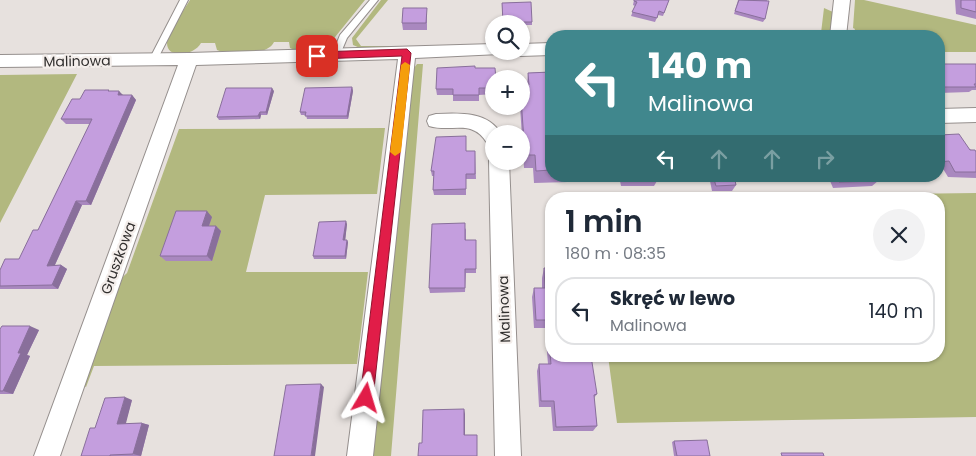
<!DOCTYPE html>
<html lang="pl">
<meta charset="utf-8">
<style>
:root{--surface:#fff;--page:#f2f2f3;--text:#1f2937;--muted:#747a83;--line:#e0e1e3}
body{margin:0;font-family:Poppins,sans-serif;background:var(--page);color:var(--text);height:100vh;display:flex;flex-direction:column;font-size:19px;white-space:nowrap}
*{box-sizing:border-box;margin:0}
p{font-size:16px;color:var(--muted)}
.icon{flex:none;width:28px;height:28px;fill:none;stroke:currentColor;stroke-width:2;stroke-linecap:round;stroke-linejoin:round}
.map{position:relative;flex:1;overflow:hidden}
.details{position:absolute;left:545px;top:192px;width:400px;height:170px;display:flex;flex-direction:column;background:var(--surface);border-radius:20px;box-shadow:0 1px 4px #0004}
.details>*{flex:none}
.banner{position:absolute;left:545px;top:30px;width:400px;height:152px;border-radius:20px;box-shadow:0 1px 4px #0004;background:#40878d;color:#fff;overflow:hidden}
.fabs{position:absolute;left:485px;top:15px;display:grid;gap:10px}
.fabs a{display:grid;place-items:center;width:45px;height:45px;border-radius:50%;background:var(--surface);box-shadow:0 1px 4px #0004;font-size:25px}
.pin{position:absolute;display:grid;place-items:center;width:42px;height:42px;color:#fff;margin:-21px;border-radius:10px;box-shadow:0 2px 8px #0006}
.me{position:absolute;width:55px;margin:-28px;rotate:7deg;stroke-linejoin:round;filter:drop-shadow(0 0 4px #0008)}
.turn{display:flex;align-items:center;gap:18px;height:105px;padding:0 20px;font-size:22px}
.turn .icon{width:65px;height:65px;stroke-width:2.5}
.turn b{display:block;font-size:35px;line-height:42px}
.lanes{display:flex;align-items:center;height:48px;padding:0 20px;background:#0003;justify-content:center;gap:25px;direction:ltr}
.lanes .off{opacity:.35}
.round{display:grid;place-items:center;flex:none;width:52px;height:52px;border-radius:26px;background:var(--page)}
.summary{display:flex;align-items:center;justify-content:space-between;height:85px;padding:0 20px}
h1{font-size:30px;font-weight:600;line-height:38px}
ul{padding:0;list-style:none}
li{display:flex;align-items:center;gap:15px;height:68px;margin:0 10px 8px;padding:0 10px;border:2px solid var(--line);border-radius:20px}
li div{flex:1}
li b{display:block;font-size:19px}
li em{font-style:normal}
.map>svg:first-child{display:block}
.green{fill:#b2b87f}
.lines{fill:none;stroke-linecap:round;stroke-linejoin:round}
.service-casing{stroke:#958f8d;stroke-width:2}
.minor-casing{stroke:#958f8d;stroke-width:2}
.service{fill:#fff;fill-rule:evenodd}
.minor{fill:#fff;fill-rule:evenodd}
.wall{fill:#a988bf}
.shaded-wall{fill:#896f9b}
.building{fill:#c49ede;stroke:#896f9b}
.route{fill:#e11d48;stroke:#92132f}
.slow{fill:#f59e0b}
.labels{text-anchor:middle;stroke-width:4.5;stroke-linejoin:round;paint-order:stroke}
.street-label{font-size:14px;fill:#312f2e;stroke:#f4eeeb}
</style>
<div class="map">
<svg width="976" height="456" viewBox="0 0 976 456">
<rect width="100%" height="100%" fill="#e7e1de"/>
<path class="green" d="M190,0H365L327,47C318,53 300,54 290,48L289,42H274C268,56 229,56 217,50L215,43H201C195,55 167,60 167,43C168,32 184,10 190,0Z
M381,0H388L356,39L361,46H420V47L360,48L353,45L352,38Z
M855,0H864L976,25V52H939V36H852L855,29L853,28Z
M824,8L833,12L831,34L830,36H814L821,33Z
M417,64H423L391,456H368L412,71Z
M77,74L0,223V75Z
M385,128L377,194L265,195L246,272H368L357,364L94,366L86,387L78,382L112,287L127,273L179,129Z
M976,193V417L617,423L608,356H939V199L586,198Z"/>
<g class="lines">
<defs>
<path id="service" d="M180,0H188L156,62H150L149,60Z
M370,0H378L347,38L339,57H333L332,55L340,35Z"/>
<path id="minor" d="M834,0H850L846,36H830Z
M551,43V55L521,56L515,54L513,51H521V44Z
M494,44V51H502L500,54L415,58L373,456H347L398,59L196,65L60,456H34L178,65L0,67V55L189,53Z
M976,108V122L939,123V109Z
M436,114C460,113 488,111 501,134H494V145L487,143C472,118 452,133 429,126L427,121L429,116Z
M492,155H494V161H509L521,456H495L489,161Z"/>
</defs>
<use href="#service" class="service-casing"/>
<use href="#minor" class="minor-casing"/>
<use href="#service" class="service"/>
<use href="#minor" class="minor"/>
</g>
<path class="wall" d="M634,0H669L663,16L658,15L655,22L631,16L635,6L633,5Z
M738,0H767L765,19L763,22L734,14Z
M955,0H976V19L956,14Z
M502,3L532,22V25H521V24H503Z
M427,14V30H403L402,23Z
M939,64H976V90H972L969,92L939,93Z
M475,68L494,79V94L479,95V101H453V95H437L436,89Z
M551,72V176H570L568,182L534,183L533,168H524L520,106H521V85H527L528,73Z
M352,87L353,91L348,119H307L306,115H301L300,112Z
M110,91L123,95H132L136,100L91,205H82L55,265H61L67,269L58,289H0V270L19,259L38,230L90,124H66L61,119L80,99Z
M274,91L267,115H261L260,119L219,120L217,117Z
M939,135L976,152V178L948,177L942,167H939Z
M466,151H475L476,179H466V195H434L433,190L434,176H432L431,171Z
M619,176H656L657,181L654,186H621Z
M709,176H734L736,185L732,191H712Z
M828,176H875L878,181L872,186L833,188Z
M212,217L209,226H216L221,231L212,261H166L160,256Z
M347,224L345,240L348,242L346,259H314L313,256Z
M466,228V240H476V273H466L465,292L430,293L429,288Z
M544,268L597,394L594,398L597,426L593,431H553L551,407H539L537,371L539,364H548L545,328H534L532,297L534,288H542V278Z
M0,329L39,330L27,355L30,356L13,394H0Z
M132,400L125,424L142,423L149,425L141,456H81L95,428Z
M674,441L710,456H674L672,442Z"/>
<path class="shaded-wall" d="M352,87L353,91L348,119L347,116Z
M272,88L274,91L267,115L266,112Z
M119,91L124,96L118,95Z
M132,95L136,100L91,205L86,201Z
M260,112L261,115L260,119L258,116Z
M76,201L82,205L53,269L47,266Z
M207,211L212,217L207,231L202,226Z
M346,221L347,224L345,242L343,240Z
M216,226L221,231L212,261L207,256Z
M347,240L348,242L346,259L345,256Z
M61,265L67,269L58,289L52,285Z
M30,326L39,330L27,355L30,356L13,394L3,391L18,353Z
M321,384L324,387L315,456H311Z
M125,397L132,400L125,427L117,424Z
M464,409L465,414V439L464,435Z
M142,423L149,425L141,456L133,454Z"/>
<path class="building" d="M634,0H669L664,13L659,11L657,18L632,12L637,2L634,1Z
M739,0L769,1L765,19L735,11Z
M961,0H976V12L961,8Z
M531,2L532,22H503L502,3Z
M403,8H427L426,23H402Z
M939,64H976V84H974L976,87H939Z
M475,66V68H495L496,79H494V88H479V95H453V89H436L437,68Z
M551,72V170L536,171L535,155H525L521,98V85H529L528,73Z
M352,87L347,116H305L306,112H300L305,88Z
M226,88H272L266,112H260L258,116L217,117Z
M85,90H109L108,91H119L118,95H132L86,201H76L47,266L61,265L52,285L0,286V270L5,259H19L33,230H38L92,119H61L72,99H80Z
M959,134L970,150H975L976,152V172H955L949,161L939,162V135Z
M466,136V151H475V174H466V189L433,190L434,171H431L436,137Z
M622,176H656L657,181H623Z
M713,176H734L736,185L716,186Z
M836,176H875L878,181L839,182Z
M176,211H207L202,226H216L207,256H160Z
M346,221L343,240H347L345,256H313L319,222Z
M465,223V240H476V269H465V288H429L432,224Z
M544,268H551V356H591L597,394L594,395L597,426L556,427L554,401H541L539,364H551L547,320H536L534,288H545Z
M2,326H30L18,353H21L3,391H0V329Z
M321,384L311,456H274L286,385Z
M125,397L117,424L142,423L133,454L110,455V456H81L90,428H95L105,398Z
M464,409V435H477V456H418L419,443H422L423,410Z
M707,440L710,456H677L674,441Z
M781,453H823L824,456H782Z"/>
<path class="route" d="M407,49L411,53L373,398L371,403L366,405L362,403L360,398L402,56L317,59L313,56L317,52Z"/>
<path class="slow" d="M405,62L410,65L401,152L395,156L390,152L401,65Z"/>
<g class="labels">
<g class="street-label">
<text transform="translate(77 61) rotate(-1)" y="5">Malinowa</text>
<text transform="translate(118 258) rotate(-70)" y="5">Gruszkowa</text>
<text transform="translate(504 309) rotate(-92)" y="5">Malinowa</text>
</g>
</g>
</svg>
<div class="fabs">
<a><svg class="icon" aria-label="search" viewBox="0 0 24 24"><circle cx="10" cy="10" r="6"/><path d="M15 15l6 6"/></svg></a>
<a>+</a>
<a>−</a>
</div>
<div class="pin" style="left:317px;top:56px;background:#d93025"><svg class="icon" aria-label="arrive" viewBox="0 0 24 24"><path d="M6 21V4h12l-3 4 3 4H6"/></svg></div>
<svg class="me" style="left:366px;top:398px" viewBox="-20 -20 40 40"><path d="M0-17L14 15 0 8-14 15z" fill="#e11d48" stroke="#fff" stroke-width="4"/></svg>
<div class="banner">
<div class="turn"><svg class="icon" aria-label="left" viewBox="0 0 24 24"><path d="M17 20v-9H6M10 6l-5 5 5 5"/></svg><div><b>140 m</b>Malinowa</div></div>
<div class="lanes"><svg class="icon" aria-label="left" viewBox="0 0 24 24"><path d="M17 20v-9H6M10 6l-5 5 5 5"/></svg><svg class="icon off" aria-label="ahead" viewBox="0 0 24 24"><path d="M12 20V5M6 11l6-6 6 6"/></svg><svg class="icon off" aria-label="ahead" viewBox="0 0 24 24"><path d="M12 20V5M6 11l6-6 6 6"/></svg><svg class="icon off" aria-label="right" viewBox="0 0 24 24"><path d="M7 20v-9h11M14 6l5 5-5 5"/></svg></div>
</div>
<section class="details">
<div class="summary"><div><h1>1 min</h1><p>180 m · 08:35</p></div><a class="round"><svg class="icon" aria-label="close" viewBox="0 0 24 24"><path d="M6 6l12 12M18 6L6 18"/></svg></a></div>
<ul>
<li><svg class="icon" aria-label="left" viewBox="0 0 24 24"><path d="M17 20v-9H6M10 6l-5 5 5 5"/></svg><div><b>Skręć w lewo</b><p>Malinowa</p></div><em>140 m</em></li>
</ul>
</section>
</div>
